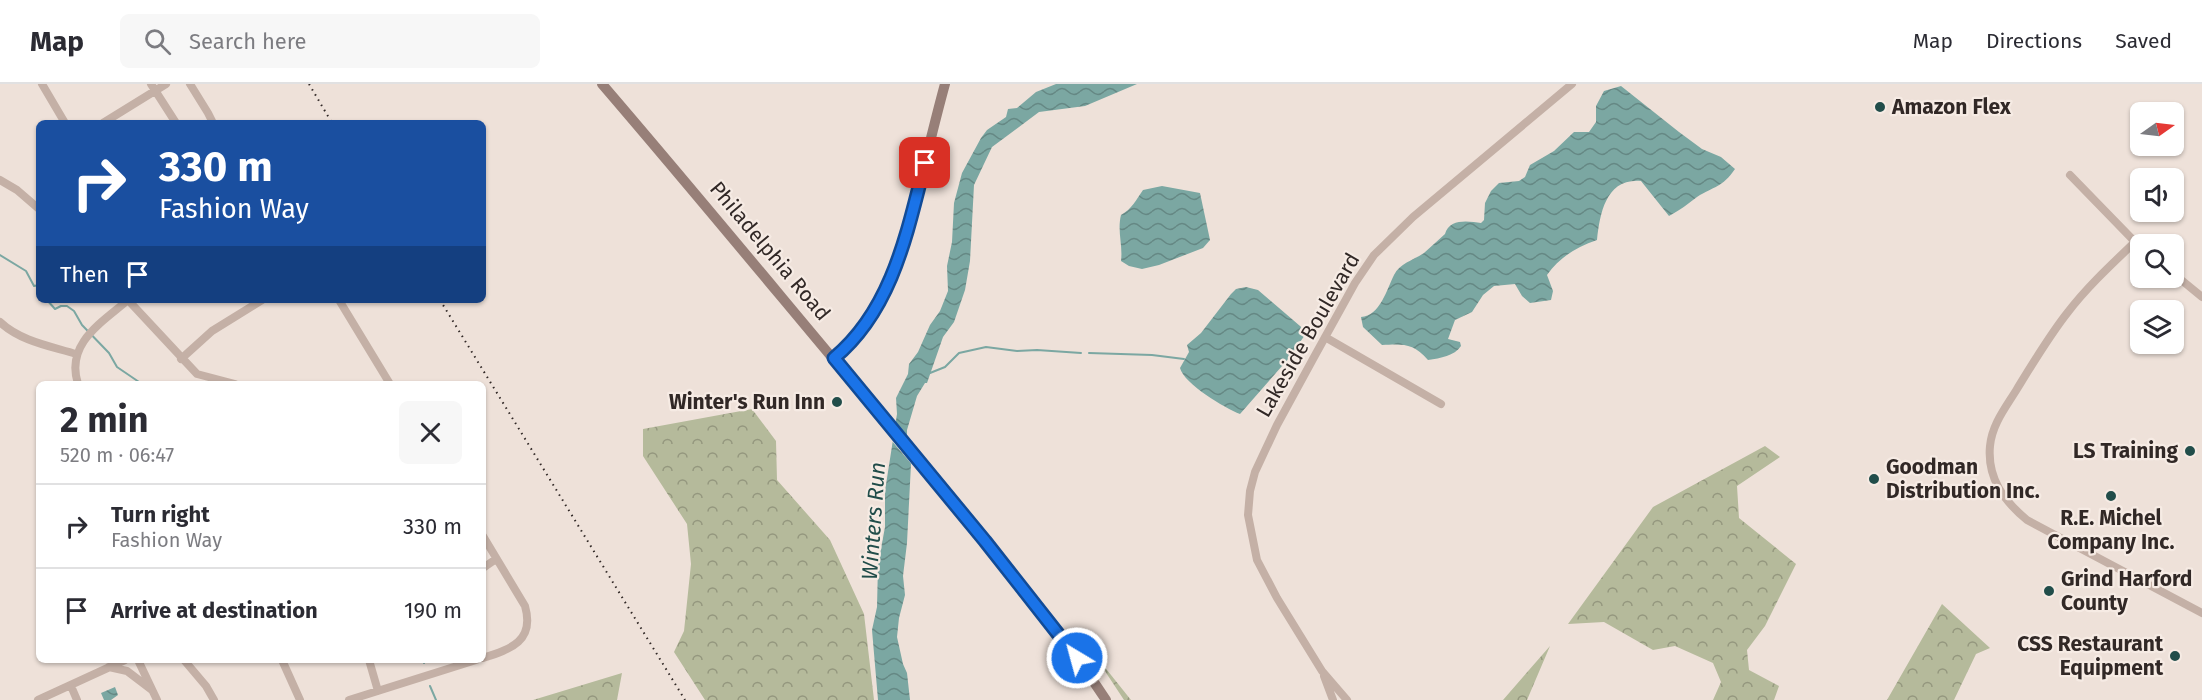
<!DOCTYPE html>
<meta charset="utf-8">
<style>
:root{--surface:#fff;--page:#f7f7f7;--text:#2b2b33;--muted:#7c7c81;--line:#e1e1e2}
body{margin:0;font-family:"Fira Sans",sans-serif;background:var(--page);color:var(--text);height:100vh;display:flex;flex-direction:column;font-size:22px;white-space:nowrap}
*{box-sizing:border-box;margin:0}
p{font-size:20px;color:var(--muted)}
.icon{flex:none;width:33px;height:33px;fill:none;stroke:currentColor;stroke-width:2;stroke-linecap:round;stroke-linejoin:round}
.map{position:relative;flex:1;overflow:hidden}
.sheet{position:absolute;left:36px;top:297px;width:450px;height:282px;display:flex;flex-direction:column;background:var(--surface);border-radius:9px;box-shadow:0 2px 4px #0004}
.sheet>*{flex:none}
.hud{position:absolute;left:36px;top:36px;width:450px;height:183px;border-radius:9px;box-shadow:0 2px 4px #0004;background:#1a4fa0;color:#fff;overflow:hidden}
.needle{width:39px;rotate:76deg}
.tools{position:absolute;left:2130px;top:18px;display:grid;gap:12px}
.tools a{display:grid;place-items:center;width:54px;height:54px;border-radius:9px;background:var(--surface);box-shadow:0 2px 4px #0004;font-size:30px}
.pin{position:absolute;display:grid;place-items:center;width:51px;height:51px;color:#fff;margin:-26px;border-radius:12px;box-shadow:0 3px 9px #0006}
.me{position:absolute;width:66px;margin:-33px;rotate:323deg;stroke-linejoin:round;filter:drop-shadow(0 0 4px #0008)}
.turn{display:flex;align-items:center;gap:21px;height:126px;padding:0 24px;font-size:27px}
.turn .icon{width:78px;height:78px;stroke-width:2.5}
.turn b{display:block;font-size:42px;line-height:51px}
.then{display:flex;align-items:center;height:57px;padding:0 24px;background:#0003;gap:12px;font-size:22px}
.round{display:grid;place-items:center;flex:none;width:63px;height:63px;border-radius:9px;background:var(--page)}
.headline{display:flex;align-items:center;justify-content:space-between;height:102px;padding:0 24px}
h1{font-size:36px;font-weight:700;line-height:45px}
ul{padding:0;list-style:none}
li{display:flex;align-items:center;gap:18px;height:84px;padding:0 24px;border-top:2px solid var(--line)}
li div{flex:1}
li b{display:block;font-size:22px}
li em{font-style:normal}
header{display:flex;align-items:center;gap:36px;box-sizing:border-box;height:84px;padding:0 30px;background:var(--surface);border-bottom:2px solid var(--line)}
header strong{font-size:28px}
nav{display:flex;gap:33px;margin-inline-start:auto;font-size:21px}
.search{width:420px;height:54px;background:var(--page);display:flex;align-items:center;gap:15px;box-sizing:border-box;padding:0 21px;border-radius:9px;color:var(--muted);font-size:22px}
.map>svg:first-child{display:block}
.forest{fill:url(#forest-crowns)}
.water{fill:url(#water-waves)}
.pier{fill:#eee1d9}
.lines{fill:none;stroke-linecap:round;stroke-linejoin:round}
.stream{stroke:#7ba7a2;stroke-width:2}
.street{stroke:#c4b0a6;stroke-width:8}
.secondary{stroke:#977f78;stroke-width:10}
.rail{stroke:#312826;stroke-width:2;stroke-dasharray:1.5 4.5;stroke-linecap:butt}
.route-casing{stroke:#114b97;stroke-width:15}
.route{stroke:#1a73e8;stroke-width:10}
.poi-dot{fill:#214d4a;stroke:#f6ebe4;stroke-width:2}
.labels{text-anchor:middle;stroke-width:4.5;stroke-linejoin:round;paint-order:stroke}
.poi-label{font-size:21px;font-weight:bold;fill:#312826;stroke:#f6ebe4;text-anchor:start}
.street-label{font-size:21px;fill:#312826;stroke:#f6ebe4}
.water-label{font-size:22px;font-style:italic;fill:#214d4a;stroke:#f6ebe4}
</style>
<header>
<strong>Map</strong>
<div class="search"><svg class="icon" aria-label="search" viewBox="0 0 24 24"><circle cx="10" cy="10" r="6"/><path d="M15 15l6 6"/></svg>Search here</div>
<nav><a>Map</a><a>Directions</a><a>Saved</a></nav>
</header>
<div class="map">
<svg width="2202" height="616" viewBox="0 0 2202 616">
<defs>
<pattern id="forest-crowns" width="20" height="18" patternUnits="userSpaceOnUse" patternTransform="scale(1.5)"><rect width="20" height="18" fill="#b5ba9b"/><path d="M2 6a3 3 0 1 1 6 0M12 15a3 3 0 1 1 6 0" fill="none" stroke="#94977e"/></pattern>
<pattern id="water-waves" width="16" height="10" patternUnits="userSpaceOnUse" patternTransform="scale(1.5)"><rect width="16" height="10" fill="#7ba7a2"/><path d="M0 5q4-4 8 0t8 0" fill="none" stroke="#658884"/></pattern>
</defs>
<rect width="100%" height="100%" fill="#eee1d9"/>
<path class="forest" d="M752,325L776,357L777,396L830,456L864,530L874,616H705L674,568L684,547L691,480L687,440L643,372V345Z
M1765,362L1780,373L1737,402L1739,434L1796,480L1765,542L1747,566L1749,586L1779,602L1774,616H1713L1721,598L1713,579L1675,562L1653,566L1604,538L1568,540L1653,423Z
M1942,520L1990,564L1976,570L1954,616H1887Z
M1550,562L1527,616H1503Z
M1091,566L1131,616H1124Z
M622,589L617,616H533Z"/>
<path class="water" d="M1056,0H1137L1085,22L1039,28L992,63L974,101L970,177L965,206L954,238L943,253L927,299H925L917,312L907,346V358L911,380L907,459L903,492L905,511L899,534L897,553L903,580L907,589L910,616H878L872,546L877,523L878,481L885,443V407L897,330L896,314L908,290L909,280L918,268L930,241L940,227L948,207L947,182L952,158L954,119L962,89L981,54L987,46L1006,33L1008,25L1017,24L1036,8Z
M1621,2L1679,48L1702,65L1721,73L1735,85C1722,104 1714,102 1697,113C1688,120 1680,126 1669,132L1641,97C1606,94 1600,129 1597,156C1576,163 1560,173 1547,191L1553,207L1551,216L1530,219L1522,212L1515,200L1494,202L1483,211L1472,228L1455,236L1448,255L1460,258L1461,262C1454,272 1441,274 1428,276C1413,259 1403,260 1382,261L1363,243L1361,233C1380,232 1387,205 1394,191C1400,179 1414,176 1424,169C1431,163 1438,156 1445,150C1449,134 1469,137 1481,139L1484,136L1485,119L1491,107L1499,99L1519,97L1525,93L1530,81L1554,67L1574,48H1589L1596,38V22L1604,7Z
M1162,102L1200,109L1210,156L1203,164L1159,181L1142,185L1129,182L1121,177C1123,161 1117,147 1121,131C1132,125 1136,116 1143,106Z
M1246,203L1258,206L1307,248L1289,274L1240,330C1225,324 1184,300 1180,284L1189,268L1187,261L1201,249L1231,210L1236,205Z
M115,603L118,611L111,616H104L101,609Z"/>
<path class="pier" d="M893,335L910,355L914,383L891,356Z"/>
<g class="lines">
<path class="stream" d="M0,171L26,187L34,202L39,201
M47,216L55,225L61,222H67L74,227L82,241L109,269L117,283L142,300
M1089,269L1152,271L1184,275
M930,289L945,283L959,269L986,263L1017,267L1037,266L1081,269
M423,576L424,579
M430,602L436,616"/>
<path class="street" d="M42,0L65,39
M151,0L176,39
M190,0L208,29L213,39
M103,39L166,0
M2070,91L2140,163
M0,96L17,106L39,125
M2135,158C2112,180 2088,202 2068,228C2049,252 2033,279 2017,305C2006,323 1992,340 1990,362C1987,394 2004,417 2027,436L2202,529
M2174,190L2202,213
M128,216L197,290L235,300
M339,216L390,300
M0,238C20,257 50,262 76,270
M1325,253L1441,320
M181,275L212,247L262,216
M78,300C65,260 101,239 128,216
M483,452L525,522C535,557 511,565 483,574
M483,484L496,475
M138,576L157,616
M184,576L206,602L214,616
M282,576L300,616
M369,576L378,607
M109,583L127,587L152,606
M1324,592L1333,616
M71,602L77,616
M38,616L125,576
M349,616L476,576
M1347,616L1322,587L1277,514L1257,476L1248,431L1250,407L1255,388L1277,341L1313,275L1355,199L1374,171L1413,133L1572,0"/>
<path class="secondary" d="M602,0C700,114 795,230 892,345C965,433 1042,520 1106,616
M834,274C885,232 902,169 917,108C927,72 935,36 945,0"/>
<path class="rail" d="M309,0L332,39
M440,216L685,616"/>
</g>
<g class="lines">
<defs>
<path id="route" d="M925,79C907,149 892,226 834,274L985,457L1077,574"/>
</defs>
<use href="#route" class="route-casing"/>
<use href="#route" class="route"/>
</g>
<g class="poi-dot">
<circle cx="1880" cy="23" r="6"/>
<circle cx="837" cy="318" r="6"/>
<circle cx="2190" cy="367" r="6"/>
<circle cx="1874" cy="395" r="6"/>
<circle cx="2111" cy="412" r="6"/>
<circle cx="2049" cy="507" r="6"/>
<circle cx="2175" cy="572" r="6"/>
</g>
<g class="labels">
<g class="poi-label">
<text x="1892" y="30">Amazon Flex</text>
<text x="825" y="325" text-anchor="end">Winter's Run Inn</text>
<text x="2178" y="374" text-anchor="end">LS Training</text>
<text x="1886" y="390">Goodman<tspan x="1886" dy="24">Distribution Inc.</tspan></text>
<text x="2111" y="441" text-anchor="middle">R.E. Michel<tspan x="2111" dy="24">Company Inc.</tspan></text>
<text x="2061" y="502">Grind Harford<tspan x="2061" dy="24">County</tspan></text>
<text x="2163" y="567" text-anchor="end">CSS Restaurant<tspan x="2163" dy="24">Equipment</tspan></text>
</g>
<g class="street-label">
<text transform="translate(770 167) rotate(50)" y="7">Philadelphia Road</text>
<text transform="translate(1308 251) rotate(-60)" y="7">Lakeside Boulevard</text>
</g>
<g class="water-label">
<text transform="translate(873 437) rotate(-86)" y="8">Winters Run</text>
</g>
</g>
</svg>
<div class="tools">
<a><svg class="needle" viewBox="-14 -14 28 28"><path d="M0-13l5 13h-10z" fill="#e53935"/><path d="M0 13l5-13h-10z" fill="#7c7c81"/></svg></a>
<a><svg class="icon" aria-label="sound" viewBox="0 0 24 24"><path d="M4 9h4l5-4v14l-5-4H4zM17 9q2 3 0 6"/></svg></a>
<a><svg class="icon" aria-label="search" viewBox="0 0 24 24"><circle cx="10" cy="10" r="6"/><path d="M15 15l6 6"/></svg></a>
<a><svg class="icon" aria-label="layers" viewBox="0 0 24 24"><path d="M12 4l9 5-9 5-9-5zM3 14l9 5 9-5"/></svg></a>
</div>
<div class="pin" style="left:925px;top:79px;background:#d93025"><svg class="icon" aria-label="arrive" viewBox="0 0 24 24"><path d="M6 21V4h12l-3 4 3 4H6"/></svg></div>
<svg class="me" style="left:1077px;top:574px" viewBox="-20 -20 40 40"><circle r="17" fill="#1a73e8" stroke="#fff" stroke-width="3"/><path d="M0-11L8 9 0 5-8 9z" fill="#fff"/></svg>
<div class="hud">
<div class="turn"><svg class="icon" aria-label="right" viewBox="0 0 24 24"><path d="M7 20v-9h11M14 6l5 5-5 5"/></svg><div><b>330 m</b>Fashion Way</div></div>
<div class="then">Then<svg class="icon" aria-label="arrive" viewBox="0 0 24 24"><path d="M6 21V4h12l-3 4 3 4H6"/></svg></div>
</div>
<section class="sheet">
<div class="headline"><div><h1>2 min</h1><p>520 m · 06:47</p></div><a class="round"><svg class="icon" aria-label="close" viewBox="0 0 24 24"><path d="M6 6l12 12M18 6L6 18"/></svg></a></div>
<ul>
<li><svg class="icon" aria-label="right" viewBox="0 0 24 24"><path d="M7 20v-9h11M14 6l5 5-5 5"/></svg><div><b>Turn right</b><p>Fashion Way</p></div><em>330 m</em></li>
<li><svg class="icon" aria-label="arrive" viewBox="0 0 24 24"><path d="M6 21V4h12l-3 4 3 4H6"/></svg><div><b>Arrive at destination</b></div><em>190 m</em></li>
</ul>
</section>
</div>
